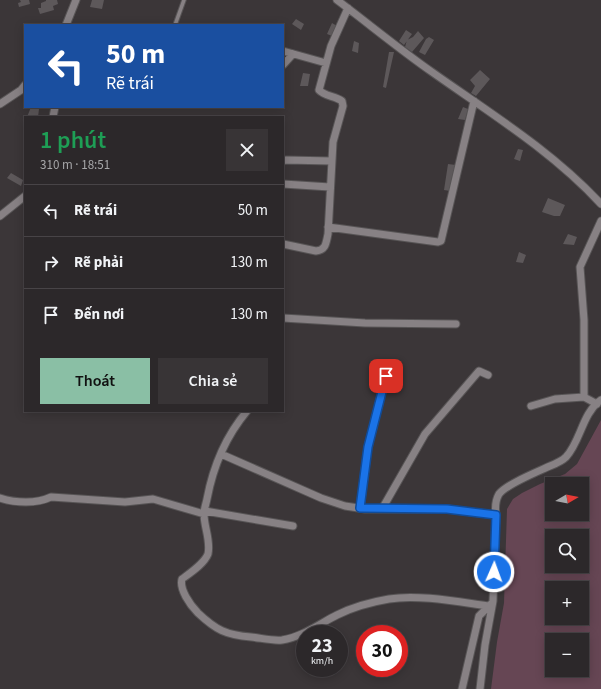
<!DOCTYPE html>
<html lang="vi">
<meta charset="utf-8">
<style>
:root{--surface:#2c282a;--page:#383436;--text:#f1f3f6;--muted:#a6a6a8;--line:#484447;--accent:#8abfa5}
body{margin:0;font-family:"Source Sans 3",sans-serif;background:var(--page);color:var(--text);height:100vh;display:flex;flex-direction:column;font-size:15px;white-space:nowrap}
*{box-sizing:border-box;margin:0}
p{font-size:13px;color:var(--muted)}
.icon{flex:none;width:22px;height:22px;fill:none;stroke:currentColor;stroke-width:2;stroke-linecap:round;stroke-linejoin:round}
.map{position:relative;flex:1;overflow:hidden}
.sheet{position:absolute;left:24px;top:116px;width:260px;height:296px;display:flex;flex-direction:column;background:var(--surface);border-radius:0px;box-shadow:0 2px 10px #0003,0 0 0 1px var(--line)}
.sheet>*{flex:none}
.top-card{position:absolute;left:24px;top:24px;width:260px;height:84px;border-radius:0px;box-shadow:0 2px 10px #0003,0 0 0 1px var(--line);background:#1a4fa0;color:#fff;overflow:hidden}
.needle{width:26px;rotate:80deg}
.fabs{position:absolute;left:545px;top:477px;display:grid;gap:8px}
.fabs a{display:grid;place-items:center;width:44px;height:44px;border-radius:0px;background:var(--surface);box-shadow:0 2px 10px #0003,0 0 0 1px var(--line);font-size:20px}
.speed{position:absolute;left:296px;top:625px;display:flex;gap:8px;font-size:20px;font-weight:700;text-align:center}
.speed>*{display:grid;place-content:center;width:52px;height:52px;border-radius:50%;background:var(--surface);box-shadow:0 2px 10px #0003,0 0 0 1px var(--line);line-height:1}
.speed small{font-size:10px;font-weight:400}
.speed .limit{border:6px solid #d22;background:#fff;color:#111}
.pin{position:absolute;display:grid;place-items:center;width:34px;height:34px;color:#fff;margin:-17px;border-radius:8px;box-shadow:0 2px 6px #0006}
.me{position:absolute;width:44px;margin:-22px;rotate:2deg;stroke-linejoin:round;filter:drop-shadow(0 0 3px #0008)}
.turn{display:flex;align-items:center;gap:14px;height:84px;padding:0 16px;font-size:18px}
.turn .icon{width:52px;height:52px;stroke-width:2.5}
.turn b{display:block;font-size:28px;line-height:34px}
.round{display:grid;place-items:center;flex:none;width:42px;height:42px;border-radius:0px;background:var(--page)}
.headline{display:flex;align-items:center;justify-content:space-between;height:68px;padding:0 16px}
h1{font-size:24px;font-weight:600;line-height:30px;color:#1e9e55}
.cta{display:flex;gap:8px;margin-top:auto;padding:8px 16px}
.cta a{flex:1;height:46px;border-radius:0px;background:var(--accent);color:#111;font-size:16px;font-weight:600;line-height:46px;text-align:center}
.cta a+a{background:var(--page);color:var(--text)}
ul{padding:0;list-style:none}
li{display:flex;align-items:center;gap:12px;height:52px;padding:0 16px;border-top:1px solid var(--line)}
li div{flex:1}
li b{display:block;font-size:15px}
li em{font-style:normal}
.map>svg:first-child{display:block}
.green{fill:#664654;fill-rule:evenodd}
.building{fill:#5d585a}
.lines{fill:none;stroke-linecap:round;stroke-linejoin:round}
.lane-casing{stroke:#575455;stroke-width:5.5}
.street-casing{stroke:#575455;stroke-width:9}
.lane{stroke:#878184;stroke-width:3.5}
.street{stroke:#878184;stroke-width:7}
.route-casing{stroke:#114b97;stroke-width:10}
.route{stroke:#1a73e8;stroke-width:7}
</style>
<div class="map">
<svg width="601" height="689" viewBox="0 0 601 689">
<rect width="100%" height="100%" fill="#3b3638"/>
<path class="green" d="M601,420V689H491L497,642L504,603L507,509L513,499L522,493L540,484L565,474L577,464ZM552,484H582V514H552ZM552,536H582V566H552ZM552,588H582V618H552ZM552,640H582V670H552Z"/>
<path class="building" d="M20,0H29L30,4L19,7L18,3L21,2Z
M46,0H57L58,4L53,6L54,10L40,14L38,8H41V3L46,1Z
M92,0H104L102,9L90,7Z
M296,19L304,24L301,30L292,24Z
M332,23L337,26L332,36L327,34Z
M406,30L412,34L404,45L399,41Z
M418,31L424,38L412,52L405,47L407,40L413,37Z
M429,37L434,40L425,55L419,52L426,39Z
M354,41L359,43L358,53L352,51Z
M389,52H394L386,88L383,87Z
M480,70L490,79L476,96L471,93L475,86L470,80Z
M303,73L310,74L308,86H300Z
M31,107L39,109L38,117H27Z
M463,107L468,109L465,120L458,119Z
M518,149L523,150L520,161L514,159Z
M448,164L456,165L450,191L444,190Z
M11,173L23,180L21,186L7,178Z
M548,198L565,205L560,216H554L542,212Z
M568,234L577,237L574,245L563,244Z
M519,252L526,255L523,263L516,262Z"/>
<g class="lines">
<defs>
<path id="lane" d="M175,25L184,0"/>
<path id="street" d="M337,0C369,24 399,49 432,72C490,113 552,151 601,204
M66,25L76,0
M283,51L326,63
M283,65L293,54
M0,104L21,90L25,85
M53,117L55,107
M283,161L286,160L332,161
M283,184L330,187
M0,216L25,196
M328,227L438,242L441,241L474,101
M283,244L316,251C326,250 326,243 328,234L333,142L343,106L342,101C335,96 324,96 319,90L331,46L348,8
M283,318L365,323L456,324
M597,404L584,397V320L580,267L601,221
M531,406L555,399L584,397
M247,411C226,436 213,467 207,499C206,504 204,509 204,514C204,527 211,541 208,554C204,564 190,573 182,579C179,589 190,605 198,613C216,630 226,635 251,637C261,638 272,641 282,640C302,637 319,624 337,615C353,607 371,602 389,599C418,594 459,602 488,606
M221,454L321,498L345,506L365,509H447L496,515
M0,498C16,503 36,504 51,497L125,502L153,499L204,514
M360,508L368,447L386,376
M382,509L425,434L479,371L488,375
M205,511L293,526
M462,689L479,616L491,604
M480,689L485,645L493,601L496,515C495,508 495,501 499,494C507,484 537,472 550,466C555,464 562,461 566,457C581,441 582,413 601,400"/>
</defs>
<use href="#lane" class="lane-casing"/>
<use href="#street" class="street-casing"/>
<use href="#lane" class="lane"/>
<use href="#street" class="street"/>
</g>
<g class="lines">
<defs>
<path id="route" d="M386,376L368,447L360,508L447,509L496,515L494,572"/>
</defs>
<use href="#route" class="route-casing"/>
<use href="#route" class="route"/>
</g>
</svg>
<div class="fabs">
<a><svg class="needle" viewBox="-14 -14 28 28"><path d="M0-13l5 13h-10z" fill="#e53935"/><path d="M0 13l5-13h-10z" fill="#a6a6a8"/></svg></a>
<a><svg class="icon" aria-label="search" viewBox="0 0 24 24"><circle cx="10" cy="10" r="6"/><path d="M15 15l6 6"/></svg></a>
<a>+</a>
<a>−</a>
</div>
<div class="speed"><div>23<small>km/h</small></div><div class="limit">30</div></div>
<div class="pin" style="left:386px;top:376px;background:#d93025"><svg class="icon" aria-label="arrive" viewBox="0 0 24 24"><path d="M6 21V4h12l-3 4 3 4H6"/></svg></div>
<svg class="me" style="left:494px;top:572px" viewBox="-20 -20 40 40"><circle r="17" fill="#1a73e8" stroke="#fff" stroke-width="3"/><path d="M0-11L8 9 0 5-8 9z" fill="#fff"/></svg>
<div class="top-card">
<div class="turn"><svg class="icon" aria-label="left" viewBox="0 0 24 24"><path d="M17 20v-9H6M10 6l-5 5 5 5"/></svg><div><b>50 m</b>Rẽ trái</div></div>
</div>
<section class="sheet">
<div class="headline"><div><h1>1 phút</h1><p>310 m · 18:51</p></div><a class="round"><svg class="icon" aria-label="close" viewBox="0 0 24 24"><path d="M6 6l12 12M18 6L6 18"/></svg></a></div>
<ul>
<li><svg class="icon" aria-label="left" viewBox="0 0 24 24"><path d="M17 20v-9H6M10 6l-5 5 5 5"/></svg><div><b>Rẽ trái</b></div><em>50 m</em></li>
<li><svg class="icon" aria-label="right" viewBox="0 0 24 24"><path d="M7 20v-9h11M14 6l5 5-5 5"/></svg><div><b>Rẽ phải</b></div><em>130 m</em></li>
<li><svg class="icon" aria-label="arrive" viewBox="0 0 24 24"><path d="M6 21V4h12l-3 4 3 4H6"/></svg><div><b>Đến nơi</b></div><em>130 m</em></li>
</ul>
<div class="cta"><a>Thoát</a><a>Chia sẻ</a></div>
</section>
</div>
